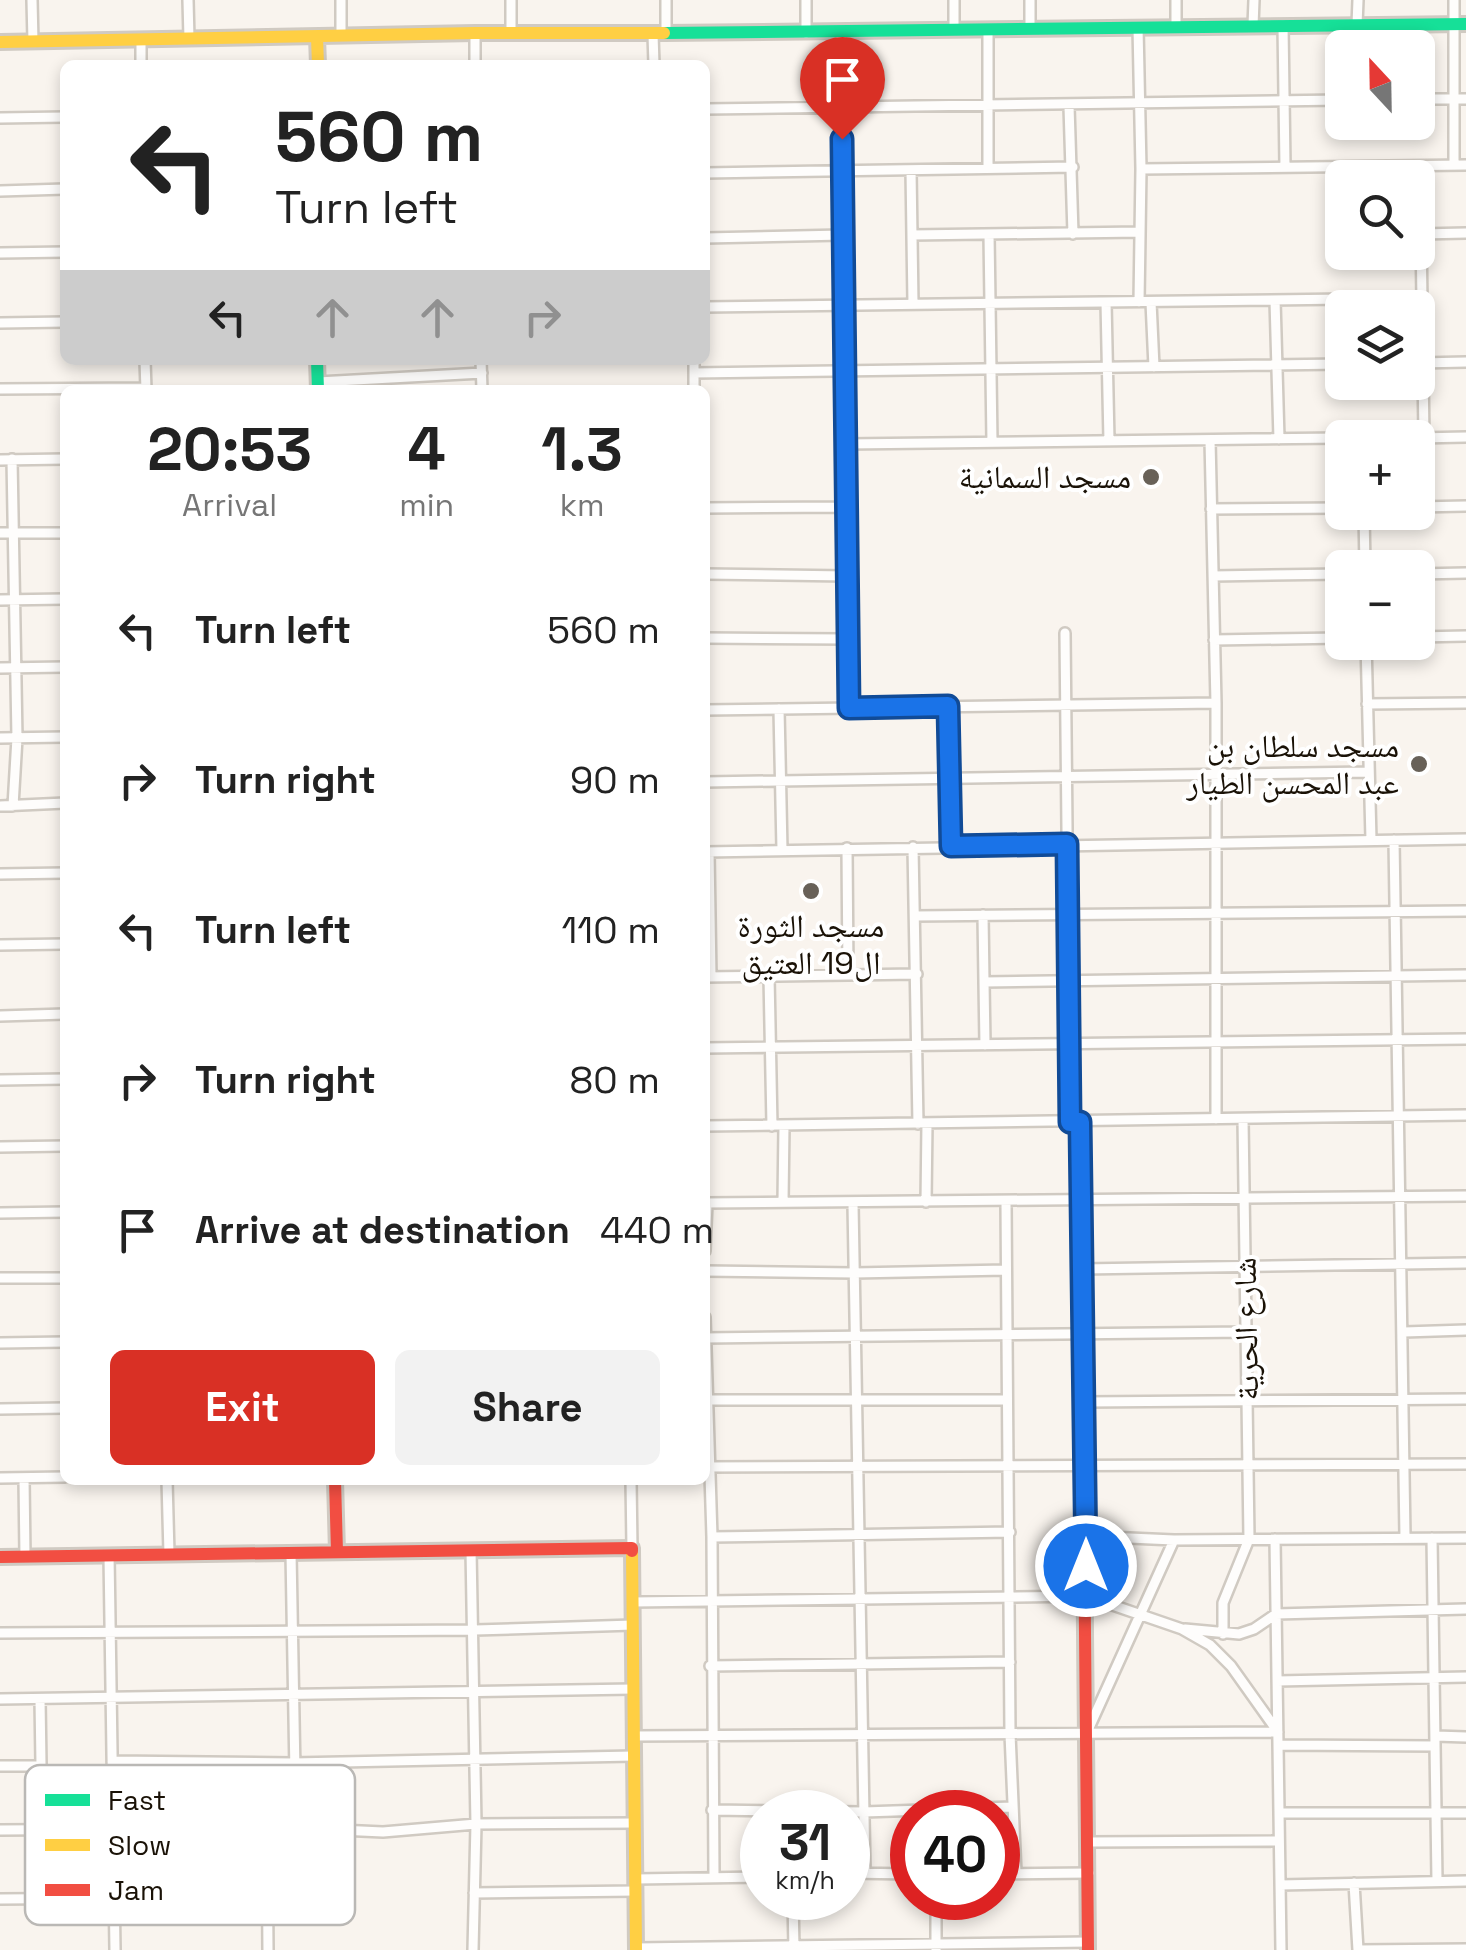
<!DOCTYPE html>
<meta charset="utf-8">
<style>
:root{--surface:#fff;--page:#f2f2f2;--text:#222;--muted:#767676;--accent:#d93025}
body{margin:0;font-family:"Space Grotesk","Noto Naskh Arabic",sans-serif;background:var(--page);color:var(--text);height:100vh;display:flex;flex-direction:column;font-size:38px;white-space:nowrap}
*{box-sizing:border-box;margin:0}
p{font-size:32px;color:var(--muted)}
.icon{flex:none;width:55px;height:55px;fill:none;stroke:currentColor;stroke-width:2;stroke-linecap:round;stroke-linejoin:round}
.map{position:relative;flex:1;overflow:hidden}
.panel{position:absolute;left:60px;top:385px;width:650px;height:1100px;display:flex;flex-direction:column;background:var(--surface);border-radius:15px;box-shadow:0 5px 15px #0003}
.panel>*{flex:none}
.top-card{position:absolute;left:60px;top:60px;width:650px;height:305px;border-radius:15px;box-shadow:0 5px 15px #0003;background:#fff;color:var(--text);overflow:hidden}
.needle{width:65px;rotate:338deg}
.tools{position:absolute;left:1325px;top:30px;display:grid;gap:20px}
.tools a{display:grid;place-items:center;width:110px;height:110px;border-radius:15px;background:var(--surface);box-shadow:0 5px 15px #0003;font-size:50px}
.speed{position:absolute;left:740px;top:1790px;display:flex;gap:20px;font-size:50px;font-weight:700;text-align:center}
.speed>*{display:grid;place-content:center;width:130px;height:130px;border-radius:50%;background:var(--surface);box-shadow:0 5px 15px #0003;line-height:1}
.speed small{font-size:25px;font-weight:400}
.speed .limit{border:15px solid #d22;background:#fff;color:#111}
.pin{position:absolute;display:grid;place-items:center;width:85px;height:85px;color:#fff;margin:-102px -42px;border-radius:50% 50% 50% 0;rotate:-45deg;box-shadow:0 0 10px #0007}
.pin .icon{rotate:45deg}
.me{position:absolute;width:110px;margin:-55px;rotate:0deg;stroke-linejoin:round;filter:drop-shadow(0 0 8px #0008)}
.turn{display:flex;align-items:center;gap:35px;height:210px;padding:0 50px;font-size:45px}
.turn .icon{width:130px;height:130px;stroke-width:2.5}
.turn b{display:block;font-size:70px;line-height:85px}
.lanes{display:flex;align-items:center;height:95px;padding:0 50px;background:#0003;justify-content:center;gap:50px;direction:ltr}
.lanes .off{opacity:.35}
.eta{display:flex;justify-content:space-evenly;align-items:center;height:170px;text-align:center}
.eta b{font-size:60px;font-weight:600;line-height:70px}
.action{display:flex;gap:20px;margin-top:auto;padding:20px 50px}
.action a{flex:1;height:115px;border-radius:15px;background:var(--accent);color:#fff;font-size:40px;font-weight:600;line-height:115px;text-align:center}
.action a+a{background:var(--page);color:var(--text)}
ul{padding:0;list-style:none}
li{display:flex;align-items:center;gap:30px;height:150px;padding:0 50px}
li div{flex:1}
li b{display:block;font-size:38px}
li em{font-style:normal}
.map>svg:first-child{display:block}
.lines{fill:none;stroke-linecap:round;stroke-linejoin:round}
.street-casing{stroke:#d0cac2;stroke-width:14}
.fast-casing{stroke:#d0cac2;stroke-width:18}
.slow-casing{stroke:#d0cac2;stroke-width:18}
.jam-casing{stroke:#d0cac2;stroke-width:18}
.street{stroke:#fefdfc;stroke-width:9}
.fast{stroke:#16e098;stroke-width:12}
.slow{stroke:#ffcf43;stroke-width:12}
.jam{stroke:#f24e42;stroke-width:12}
.route-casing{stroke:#114b97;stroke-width:25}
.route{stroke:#1a73e8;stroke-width:18}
.poi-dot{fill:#686158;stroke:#fff;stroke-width:4}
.labels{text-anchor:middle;stroke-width:8;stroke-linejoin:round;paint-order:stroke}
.poi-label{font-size:32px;fill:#1a1207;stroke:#fff;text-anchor:end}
.street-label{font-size:32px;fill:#1a1207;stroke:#fff}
.key{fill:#fff;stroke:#bab8b5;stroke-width:2.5}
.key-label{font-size:28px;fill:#1a1207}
</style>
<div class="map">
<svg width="1466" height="1950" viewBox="0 0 1466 1950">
<rect width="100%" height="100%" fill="#f9f4ee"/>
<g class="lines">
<defs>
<path id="street" d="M32,0L33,42
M188,0L189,39
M341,0V36
M511,0V34
M666,0V34
M806,0V33
M1283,25L1285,167
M1357,25L1358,0
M1176,26V0
M1253,26L1254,0
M1138,27L1141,169L1139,302
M1030,29V0
M954,30V0
M475,33V65
M841,33L849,708
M653,34L654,65
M141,39V65
M1418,99H1466
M1069,106L1073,234
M705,109L1342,100
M0,118L65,117
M1454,165V0
M1420,166L1424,437
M988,168V29
M1141,169L1466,165
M911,170L913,304
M705,173L1073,167
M0,191L65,189
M989,234L992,442
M1421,234L1466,233
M912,235L1140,232
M705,238L843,235
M0,253L65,252
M1275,300L1279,439
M1106,302L1109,441
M1151,302L1154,367
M705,307L1422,298
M0,323L65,322
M145,360L146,390
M481,360L482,390
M694,360V390
M1420,363L1466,362
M694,373L1342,364
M318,382L482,373
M0,389L146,388
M1418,438L1466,437
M1210,440L1216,703V1119
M846,444L1342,438
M12,459L17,738L13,806
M0,460L65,459
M1418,507L1466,506
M705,508L847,507
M1211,509L1342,508
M1364,512L1365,568
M0,533H65
M705,574L847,576
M1418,574L1466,573
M1213,576L1342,574
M0,600L65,599
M1065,633L1070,1122
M1418,637L1466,636
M705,638L848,639
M1214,640L1342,638
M1366,642L1371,840
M0,668L65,667
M1367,704L1466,703
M948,706L951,846
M779,709L782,850
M705,710L1216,703
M0,738L65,737
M705,782L1368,772
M0,806L65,803
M1394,840L1405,1537
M913,847L918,1124
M847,848L848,975
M705,852L1466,839
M709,852L711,977
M0,874L65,873
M983,915L984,982L1466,975
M915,916L1466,911
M0,945L65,944
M769,976L772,1126
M705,977L917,974
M984,982L985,1045
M0,1016L65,1014
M705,1048L1466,1039
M0,1080L65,1079
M705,1126L1466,1115
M0,1147L65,1146
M783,1202L784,1125
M926,1202L927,1123
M1006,1202L1010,1734L1016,1873
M705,1203L1466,1196
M853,1204L865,1872
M0,1213L65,1212
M705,1251L707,1203
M1082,1269L1466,1263
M705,1271L854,1273L1006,1270
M0,1278H65
M705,1317L712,1537L714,1877
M1404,1332L1466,1330
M705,1338L1246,1332
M0,1343L65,1342
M707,1400H1007
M1085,1402L1466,1399
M0,1409L65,1408
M705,1467L1466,1464
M0,1478L65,1477
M24,1478L25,1557
M167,1480L169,1554
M631,1480L632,1548
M1085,1536L1174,1540L1466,1538
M712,1537L1010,1532
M1432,1538L1437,1881
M1275,1539L1281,1950
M471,1550L476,1824L473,1950
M291,1553L296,1828
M109,1555L115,1950
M633,1602L1086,1596L1182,1629L1210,1645L1231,1666L1278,1732
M1185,1629L1239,1634L1254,1629L1276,1614L1466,1609
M0,1633L475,1630L633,1625
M1223,1634V1603L1249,1539L1243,1119
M710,1666L1010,1662
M1277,1681L1466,1677
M0,1699L633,1689
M40,1699L42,1830
M1088,1730L1174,1540
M634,1736L1278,1732
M1436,1736L1466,1737
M1278,1745L1435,1746
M112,1761L293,1763L634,1756
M0,1766H41
M712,1810L864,1812L1012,1807
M1279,1813H1466
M267,1829L268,1950
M0,1830L296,1828L383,1832L476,1824L635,1823
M1088,1842L1279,1841
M848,1873L912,1874
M998,1874L1089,1873
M636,1879L762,1877
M1354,1883L1358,1950L1466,1949
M1280,1885L1466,1881
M474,1893L636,1891
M793,1898L794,1950
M0,1899L268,1897
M636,1948L1088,1942
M936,1950V1898"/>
<path id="fast" d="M664,33L1466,24
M317,360L318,390
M1080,1122L1084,1527"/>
<path id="slow" d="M317,37L318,65
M0,42L475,33H664
M632,1551L636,1950"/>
<path id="jam" d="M335,1480L337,1552
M1084,1527L1088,1950
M0,1557L632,1548V1551"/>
</defs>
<use href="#street" class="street-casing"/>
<use href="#fast" class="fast-casing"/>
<use href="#slow" class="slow-casing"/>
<use href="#jam" class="jam-casing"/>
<use href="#street" class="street"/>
<use href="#fast" class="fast"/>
<use href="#slow" class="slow"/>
<use href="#jam" class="jam"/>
</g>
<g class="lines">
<defs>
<path id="route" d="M842,139L849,708L948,706L951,846L1067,844L1070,1122H1080L1086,1566"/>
</defs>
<use href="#route" class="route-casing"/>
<use href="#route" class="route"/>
</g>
<g class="poi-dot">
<circle cx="1151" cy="477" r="10"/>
<circle cx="1419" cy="764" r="10"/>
<circle cx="811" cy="891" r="10"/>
</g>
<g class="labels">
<g class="poi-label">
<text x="1131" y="488">مسجد السمانية</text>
<text x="1399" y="757">مسجد سلطان بن<tspan x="1399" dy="37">عبد المحسن الطيار</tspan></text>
<text x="811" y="937" text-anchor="middle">مسجد الثورة<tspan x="811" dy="37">ال19 العتيق</tspan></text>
</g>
<g class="street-label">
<text transform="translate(1246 1329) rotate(-91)" y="11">شارع الحرية</text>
</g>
</g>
<rect x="25" y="1765" width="330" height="160" rx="15" class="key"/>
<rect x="45" y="1794" width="45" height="12" fill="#16e098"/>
<rect x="45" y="1839" width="45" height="12" fill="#ffcf43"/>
<rect x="45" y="1884" width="45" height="12" fill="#f24e42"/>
<g class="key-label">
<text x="108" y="1810">Fast</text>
<text x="108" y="1855">Slow</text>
<text x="108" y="1900">Jam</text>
</g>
</svg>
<div class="tools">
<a><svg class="needle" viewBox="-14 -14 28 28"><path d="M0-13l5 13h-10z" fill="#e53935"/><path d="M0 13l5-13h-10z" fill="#767676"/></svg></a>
<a><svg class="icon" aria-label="search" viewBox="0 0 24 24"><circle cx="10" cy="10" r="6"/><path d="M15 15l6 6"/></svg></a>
<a><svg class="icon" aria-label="layers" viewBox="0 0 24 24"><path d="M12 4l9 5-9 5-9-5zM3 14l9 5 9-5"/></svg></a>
<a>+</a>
<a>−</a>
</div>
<div class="speed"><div>31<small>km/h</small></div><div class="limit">40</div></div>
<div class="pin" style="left:842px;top:139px;background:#d93025"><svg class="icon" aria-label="arrive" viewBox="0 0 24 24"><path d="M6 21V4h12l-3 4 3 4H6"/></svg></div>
<svg class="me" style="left:1086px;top:1566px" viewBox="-20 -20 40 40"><circle r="17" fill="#1a73e8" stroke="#fff" stroke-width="3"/><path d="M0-11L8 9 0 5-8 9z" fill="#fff"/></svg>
<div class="top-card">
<div class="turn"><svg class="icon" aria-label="left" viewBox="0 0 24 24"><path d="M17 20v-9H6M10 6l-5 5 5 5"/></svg><div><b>560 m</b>Turn left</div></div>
<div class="lanes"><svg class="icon" aria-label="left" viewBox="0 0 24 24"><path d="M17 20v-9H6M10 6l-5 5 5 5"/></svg><svg class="icon off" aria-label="ahead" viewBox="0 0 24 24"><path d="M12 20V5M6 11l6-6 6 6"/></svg><svg class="icon off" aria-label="ahead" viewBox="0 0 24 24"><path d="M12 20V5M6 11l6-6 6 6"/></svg><svg class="icon off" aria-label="right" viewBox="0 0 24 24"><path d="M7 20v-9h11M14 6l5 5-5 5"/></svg></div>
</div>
<section class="panel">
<div class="eta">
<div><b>20:53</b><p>Arrival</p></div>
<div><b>4</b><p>min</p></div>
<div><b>1.3</b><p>km</p></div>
</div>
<ul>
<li><svg class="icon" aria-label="left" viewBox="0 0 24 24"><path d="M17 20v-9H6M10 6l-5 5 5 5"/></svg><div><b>Turn left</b></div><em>560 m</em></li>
<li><svg class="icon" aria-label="right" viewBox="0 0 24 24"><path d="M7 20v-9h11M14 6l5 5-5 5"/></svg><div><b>Turn right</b></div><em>90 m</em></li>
<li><svg class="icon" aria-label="left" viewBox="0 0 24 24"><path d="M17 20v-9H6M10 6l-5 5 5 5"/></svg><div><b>Turn left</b></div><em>110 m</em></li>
<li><svg class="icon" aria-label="right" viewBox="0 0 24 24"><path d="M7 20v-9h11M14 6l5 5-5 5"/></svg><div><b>Turn right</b></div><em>80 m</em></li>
<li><svg class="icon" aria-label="arrive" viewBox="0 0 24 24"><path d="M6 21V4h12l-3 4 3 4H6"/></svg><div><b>Arrive at destination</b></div><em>440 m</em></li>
</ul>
<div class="action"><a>Exit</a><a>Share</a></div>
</section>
</div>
